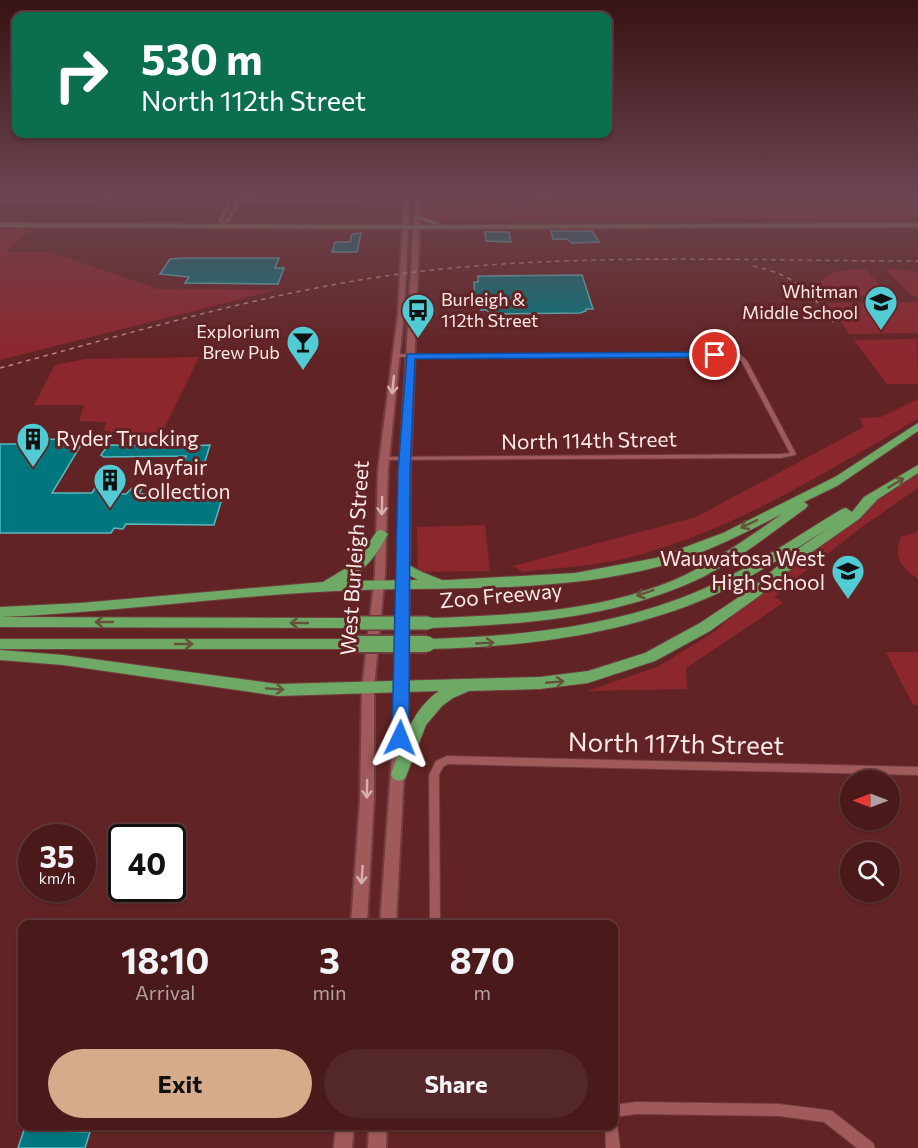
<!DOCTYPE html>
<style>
:root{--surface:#4a1a1b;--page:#542728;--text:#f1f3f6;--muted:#b2a1a3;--line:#61383a;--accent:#d6ab8b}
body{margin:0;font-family:Commissioner,sans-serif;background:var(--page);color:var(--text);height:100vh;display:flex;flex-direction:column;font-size:22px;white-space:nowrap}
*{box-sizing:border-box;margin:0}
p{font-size:20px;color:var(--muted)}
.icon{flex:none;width:33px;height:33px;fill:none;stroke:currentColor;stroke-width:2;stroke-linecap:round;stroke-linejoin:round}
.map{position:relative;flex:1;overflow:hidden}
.side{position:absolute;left:18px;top:920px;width:600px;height:210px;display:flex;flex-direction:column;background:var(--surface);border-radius:12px;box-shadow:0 2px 4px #0004,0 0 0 2px var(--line)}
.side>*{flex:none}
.top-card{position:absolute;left:12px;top:12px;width:600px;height:126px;border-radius:12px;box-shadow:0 2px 4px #0004,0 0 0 2px var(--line);background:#0b6e4f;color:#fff;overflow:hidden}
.needle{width:39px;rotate:270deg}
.fabs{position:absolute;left:840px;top:770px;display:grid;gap:12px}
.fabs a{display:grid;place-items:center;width:60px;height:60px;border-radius:50%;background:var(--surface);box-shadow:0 2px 4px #0004,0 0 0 2px var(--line);font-size:30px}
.speed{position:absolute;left:18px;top:824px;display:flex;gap:12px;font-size:30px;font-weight:700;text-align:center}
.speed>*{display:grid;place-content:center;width:78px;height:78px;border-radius:50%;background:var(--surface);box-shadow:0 2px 4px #0004,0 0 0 2px var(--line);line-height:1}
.speed small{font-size:15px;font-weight:400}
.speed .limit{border:3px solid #111;border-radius:9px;background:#fff;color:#111}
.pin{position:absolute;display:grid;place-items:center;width:51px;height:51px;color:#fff;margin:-26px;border:3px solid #fff;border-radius:50%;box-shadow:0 2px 6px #0007}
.me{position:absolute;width:66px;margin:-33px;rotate:2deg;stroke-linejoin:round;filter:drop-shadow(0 0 4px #0008)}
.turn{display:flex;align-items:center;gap:21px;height:126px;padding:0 30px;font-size:27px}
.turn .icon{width:78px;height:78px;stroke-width:2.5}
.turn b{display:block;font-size:42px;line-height:51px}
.eta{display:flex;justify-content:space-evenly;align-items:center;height:102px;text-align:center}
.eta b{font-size:36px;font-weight:700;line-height:42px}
.action{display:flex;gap:12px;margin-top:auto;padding:12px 30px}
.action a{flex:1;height:69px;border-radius:36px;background:var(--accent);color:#111;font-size:24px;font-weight:700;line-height:69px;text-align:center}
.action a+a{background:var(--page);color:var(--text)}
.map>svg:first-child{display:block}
.green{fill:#8c272d}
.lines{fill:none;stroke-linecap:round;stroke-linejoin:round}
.stream{stroke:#4575cf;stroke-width:1.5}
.building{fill:#00777e;stroke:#58b9c0;stroke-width:1.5}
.street-casing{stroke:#703c41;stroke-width:2}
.secondary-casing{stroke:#703c41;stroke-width:4}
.primary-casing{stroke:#703c41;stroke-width:3}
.highway-casing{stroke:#703c41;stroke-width:2}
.street{fill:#9f5a59;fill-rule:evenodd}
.secondary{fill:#9f5a59;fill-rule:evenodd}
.primary{fill:#828a61;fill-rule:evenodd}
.highway{fill:#6eaa66;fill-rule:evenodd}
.rail{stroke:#b28b8b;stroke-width:1.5;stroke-dasharray:4.5 4.5;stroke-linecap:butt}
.highway-bridge-far1-casing{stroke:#703c41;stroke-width:16;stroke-linecap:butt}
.highway-bridge-casing{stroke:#703c41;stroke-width:20;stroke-linecap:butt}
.highway-bridge-far1{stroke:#6eaa66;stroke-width:13}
.highway-bridge{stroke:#6eaa66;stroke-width:16}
.oneway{stroke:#d6b0af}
.oneway2{stroke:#66523b}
.route{fill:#1a73e8;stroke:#114b97;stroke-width:1.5}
.labels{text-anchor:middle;stroke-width:6;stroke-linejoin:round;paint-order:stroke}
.far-poi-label{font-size:18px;fill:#fae9e8;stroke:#622324;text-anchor:end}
.poi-label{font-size:21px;fill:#fae9e8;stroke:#622324;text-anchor:start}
.street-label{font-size:21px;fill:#fae9e8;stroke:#622324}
.near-street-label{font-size:26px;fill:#fae9e8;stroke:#622324}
</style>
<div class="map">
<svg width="918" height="1148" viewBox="0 0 918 1148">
<rect width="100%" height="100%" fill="#622324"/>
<path class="green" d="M422,195H918V219L436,221L422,216Z
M0,227H32L7,252H51L158,289L277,290L0,360Z
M866,269L889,296H819L818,284C829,270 849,269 866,269Z
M885,269L918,271V296H912Z
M918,302V333L849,334L827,303Z
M917,339L918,384H887L854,340Z
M199,357L160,437L130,436L104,430L106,422L79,421L84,405H34L55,365L85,359Z
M918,399V419C825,472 732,532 627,558C594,566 557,568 523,572L513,566L696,517L864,427L859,418L881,417Z
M918,473V488L862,527L786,586L775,597L783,603L686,668L687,689L587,691L657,667L714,632L772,581L880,499Z
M485,525L490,571L422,572L418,568L417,527Z
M918,531V579C900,566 893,558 901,537Z
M886,652H918V705H913Z"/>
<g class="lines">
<path class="stream" d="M499,209L568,195"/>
</g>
<path class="building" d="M551,231H592L599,242L572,243L567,239H553Z
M485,232H509L511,242L486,241Z
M361,233L357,252H332L335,242H350L352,234Z
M183,258H279L275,268H284L278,284L185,283L189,277L160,274L170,259Z
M582,275L593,309H586V311L580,313L490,314L487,310H481L480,301H475L474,282H478V276Z
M46,439L84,440L52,493H92L95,488L103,489L101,493L126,494L132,488H142L139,494H159L164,488H171L169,494H190L194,489L224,492L214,525L126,524L123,529L114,528L111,533H0V444H39Z
M108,445L187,446L210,445L204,465L200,467H183L186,456L104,457L101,455Z
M24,1130L90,1132L85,1148H18Z"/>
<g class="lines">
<defs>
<path id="street" d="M119,195H131L90,201H0V199H90Z
M140,195H151L170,198H234L238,195H243L238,199L257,201H353L355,195H359L357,202L355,203H257L237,201L239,204L230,221L220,226L218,225L221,223L218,220L227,204L231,200H170ZM234,202L235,204L227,219L224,221L222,220L231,205Z
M396,354L741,355L747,361L796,454L795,455L781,458L382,460L381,459L384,457L781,454L790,453L742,362L738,358L394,357V355Z
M447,756L918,767V775L448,764L443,767L439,775L440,924H430L429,775L436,761Z
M636,1102L779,1104L827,1110L832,1111L873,1143L875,1148H857L824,1122L779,1116L636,1114L614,1117V1105Z
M614,1120H616L617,1125L620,1148H606L605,1125H614Z"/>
<path id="secondary" d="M404,195H410L404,313L388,470L385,574L374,688V800L367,924H351L360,800L362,688L375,574L378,470L398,313Z
M415,195H421L410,470L408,698L396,924H380L396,698L400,470Z
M336,1125H354L352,1148H334Z
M369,1125H387L386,1148H368Z"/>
<path id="primary" d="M418,215L437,222L438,223L435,225L918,223V227L422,229L0,227V223L435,225L416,218V216Z"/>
<path id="highway" d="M918,423V431L837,486L804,502L808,505L806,508C770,534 733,564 692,582C609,619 517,625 428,628L423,627L421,623L423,619L428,618C514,615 606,612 685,575C719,558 751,536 782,514C743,534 703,554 661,566C549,596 432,585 317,592C211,598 106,613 0,617V607L80,603L323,582L356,562L377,531L382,530L388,534C377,554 366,570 346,581L418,580L398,569L396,566L398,563L403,562L422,572L442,580H448L575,573L656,558L723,533L835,477Z
M918,465V473L878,499L859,519L809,554L758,597L710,631L655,661L588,683L540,689L469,691L453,698L442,706L426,725L405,779L399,781L393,779L391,774C402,744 411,710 439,691L278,696L63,665L0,660V650L63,655L278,684L540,677L588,671L645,653L700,623L748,591L799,548L830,527C792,551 754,577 712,596C622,635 525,647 427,649L422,648L420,644L422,640L427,639C521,636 616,627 703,589C752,567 796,537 842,509L846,508L852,512L864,497Z
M0,617L357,618L362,619L364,623L362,627L357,628L0,627Z
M0,639H356L361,640L363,644L361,648L356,649H0Z"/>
</defs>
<use href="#street" class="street-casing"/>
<use href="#secondary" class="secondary-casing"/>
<use href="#primary" class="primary-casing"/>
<use href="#highway" class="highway-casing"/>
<use href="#street" class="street"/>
<use href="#secondary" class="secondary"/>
<use href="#primary" class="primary"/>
<use href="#highway" class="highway"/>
<path class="rail" d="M753,266C794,275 809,290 833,322
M0,368C143,330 285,286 432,270C593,253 757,261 918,261"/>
<defs>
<path id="highway-bridge-far1" d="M357,623H428"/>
<path id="highway-bridge" d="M356,644H427"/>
</defs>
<use href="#highway-bridge-far1" class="highway-bridge-far1-casing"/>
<use href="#highway-bridge" class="highway-bridge-casing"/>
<use href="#highway-bridge-far1" class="highway-bridge-far1"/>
<use href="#highway-bridge" class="highway-bridge"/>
</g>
<defs><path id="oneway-shaft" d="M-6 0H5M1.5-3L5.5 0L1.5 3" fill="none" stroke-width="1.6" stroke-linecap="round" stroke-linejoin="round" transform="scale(1.5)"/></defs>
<g class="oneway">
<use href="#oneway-shaft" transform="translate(393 385) rotate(96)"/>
<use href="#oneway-shaft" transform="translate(382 506) rotate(91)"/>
<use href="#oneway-shaft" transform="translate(367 789) rotate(91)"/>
<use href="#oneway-shaft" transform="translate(362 875) rotate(94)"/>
</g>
<g class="oneway2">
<use href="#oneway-shaft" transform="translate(896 483) rotate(-32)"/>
<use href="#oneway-shaft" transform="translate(749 524) rotate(154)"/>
<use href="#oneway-shaft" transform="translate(645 593) rotate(161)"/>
<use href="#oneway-shaft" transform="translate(104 622) rotate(-180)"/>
<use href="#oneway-shaft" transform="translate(299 623) rotate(-180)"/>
<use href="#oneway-shaft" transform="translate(485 643) rotate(-3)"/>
<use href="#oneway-shaft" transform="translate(184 644)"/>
<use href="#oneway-shaft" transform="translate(555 682) rotate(-5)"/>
<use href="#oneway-shaft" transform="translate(275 689) rotate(4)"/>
</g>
<linearGradient id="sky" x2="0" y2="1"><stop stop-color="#361314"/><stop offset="0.55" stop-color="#6b4550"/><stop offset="1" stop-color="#6b4550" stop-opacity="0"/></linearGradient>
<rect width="918" height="356" fill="url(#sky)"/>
<path class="route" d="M715,352L720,355L719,357L415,359L410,472L409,738L406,742L400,744L395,742L392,738L398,472L407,354Z"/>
<defs>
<symbol id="school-pin" viewBox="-11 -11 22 30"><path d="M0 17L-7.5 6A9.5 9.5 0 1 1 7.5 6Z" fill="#51ccd4" stroke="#622324"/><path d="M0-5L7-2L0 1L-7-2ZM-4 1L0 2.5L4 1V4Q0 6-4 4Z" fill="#111"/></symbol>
<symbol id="bus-pin" viewBox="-11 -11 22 30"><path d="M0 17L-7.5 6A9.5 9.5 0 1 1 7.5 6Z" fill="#51ccd4" stroke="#622324"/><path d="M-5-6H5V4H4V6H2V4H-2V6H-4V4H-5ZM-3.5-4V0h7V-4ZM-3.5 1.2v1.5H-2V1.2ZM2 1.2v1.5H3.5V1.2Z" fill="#111"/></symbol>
<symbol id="bar-pin" viewBox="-11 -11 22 30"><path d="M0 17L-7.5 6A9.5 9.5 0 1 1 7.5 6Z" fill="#51ccd4" stroke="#622324"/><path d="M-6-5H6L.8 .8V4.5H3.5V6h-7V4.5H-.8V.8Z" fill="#111"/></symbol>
<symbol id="building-pin" viewBox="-11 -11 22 30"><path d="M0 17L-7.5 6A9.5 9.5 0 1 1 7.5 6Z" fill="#51ccd4" stroke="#622324"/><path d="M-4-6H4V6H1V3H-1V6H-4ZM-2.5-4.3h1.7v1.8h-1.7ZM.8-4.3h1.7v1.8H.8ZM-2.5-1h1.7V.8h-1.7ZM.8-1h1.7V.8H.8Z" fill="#111"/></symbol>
</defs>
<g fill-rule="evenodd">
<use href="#school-pin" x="862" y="283" width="38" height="52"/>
<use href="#bus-pin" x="399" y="291" width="38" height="52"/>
<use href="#bar-pin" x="284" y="323" width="38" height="52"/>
<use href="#building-pin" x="14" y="420" width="38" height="52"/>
<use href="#building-pin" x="91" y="461" width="38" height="52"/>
<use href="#school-pin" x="829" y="552" width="38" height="52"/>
</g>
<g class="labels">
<g class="far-poi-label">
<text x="858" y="298">Whitman<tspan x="858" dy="21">Middle School</tspan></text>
<text x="441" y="306" text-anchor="start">Burleigh &amp;<tspan x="441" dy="21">112th Street</tspan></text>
<text x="280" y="338">Explorium<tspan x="280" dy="21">Brew Pub</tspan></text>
</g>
<g class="poi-label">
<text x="56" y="446">Ryder Trucking</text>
<text x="133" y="475">Mayfair<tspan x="133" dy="24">Collection</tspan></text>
<text x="825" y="566" text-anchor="end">Wauwatosa West<tspan x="825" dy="24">High School</tspan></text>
</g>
<g class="street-label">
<text transform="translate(589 441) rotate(-1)" y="7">North 114th Street</text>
<text transform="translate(355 558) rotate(-86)" y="7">West Burleigh Street</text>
<text transform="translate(501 596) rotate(-5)" y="7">Zoo Freeway</text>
</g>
<g class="near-street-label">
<text transform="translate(676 744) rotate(1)" y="9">North 117th Street</text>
</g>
</g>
</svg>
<div class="fabs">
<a><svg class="needle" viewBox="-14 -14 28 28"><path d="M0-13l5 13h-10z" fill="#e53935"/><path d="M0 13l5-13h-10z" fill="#b2a1a3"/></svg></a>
<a><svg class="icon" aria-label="search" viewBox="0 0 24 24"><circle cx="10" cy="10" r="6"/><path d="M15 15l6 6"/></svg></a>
</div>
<div class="speed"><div>35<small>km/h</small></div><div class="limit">40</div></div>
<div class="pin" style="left:715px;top:355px;background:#d93025"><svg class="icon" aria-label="arrive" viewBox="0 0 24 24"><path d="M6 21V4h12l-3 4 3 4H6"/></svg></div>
<svg class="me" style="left:400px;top:738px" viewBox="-20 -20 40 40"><path d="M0-17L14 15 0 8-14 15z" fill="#1a73e8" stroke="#fff" stroke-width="4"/></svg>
<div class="top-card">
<div class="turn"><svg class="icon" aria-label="right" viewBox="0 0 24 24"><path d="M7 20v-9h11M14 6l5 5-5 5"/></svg><div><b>530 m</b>North 112th Street</div></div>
</div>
<section class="side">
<div class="eta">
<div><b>18:10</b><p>Arrival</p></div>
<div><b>3</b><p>min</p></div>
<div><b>870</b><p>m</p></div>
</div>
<div class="action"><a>Exit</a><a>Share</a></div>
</section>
</div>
